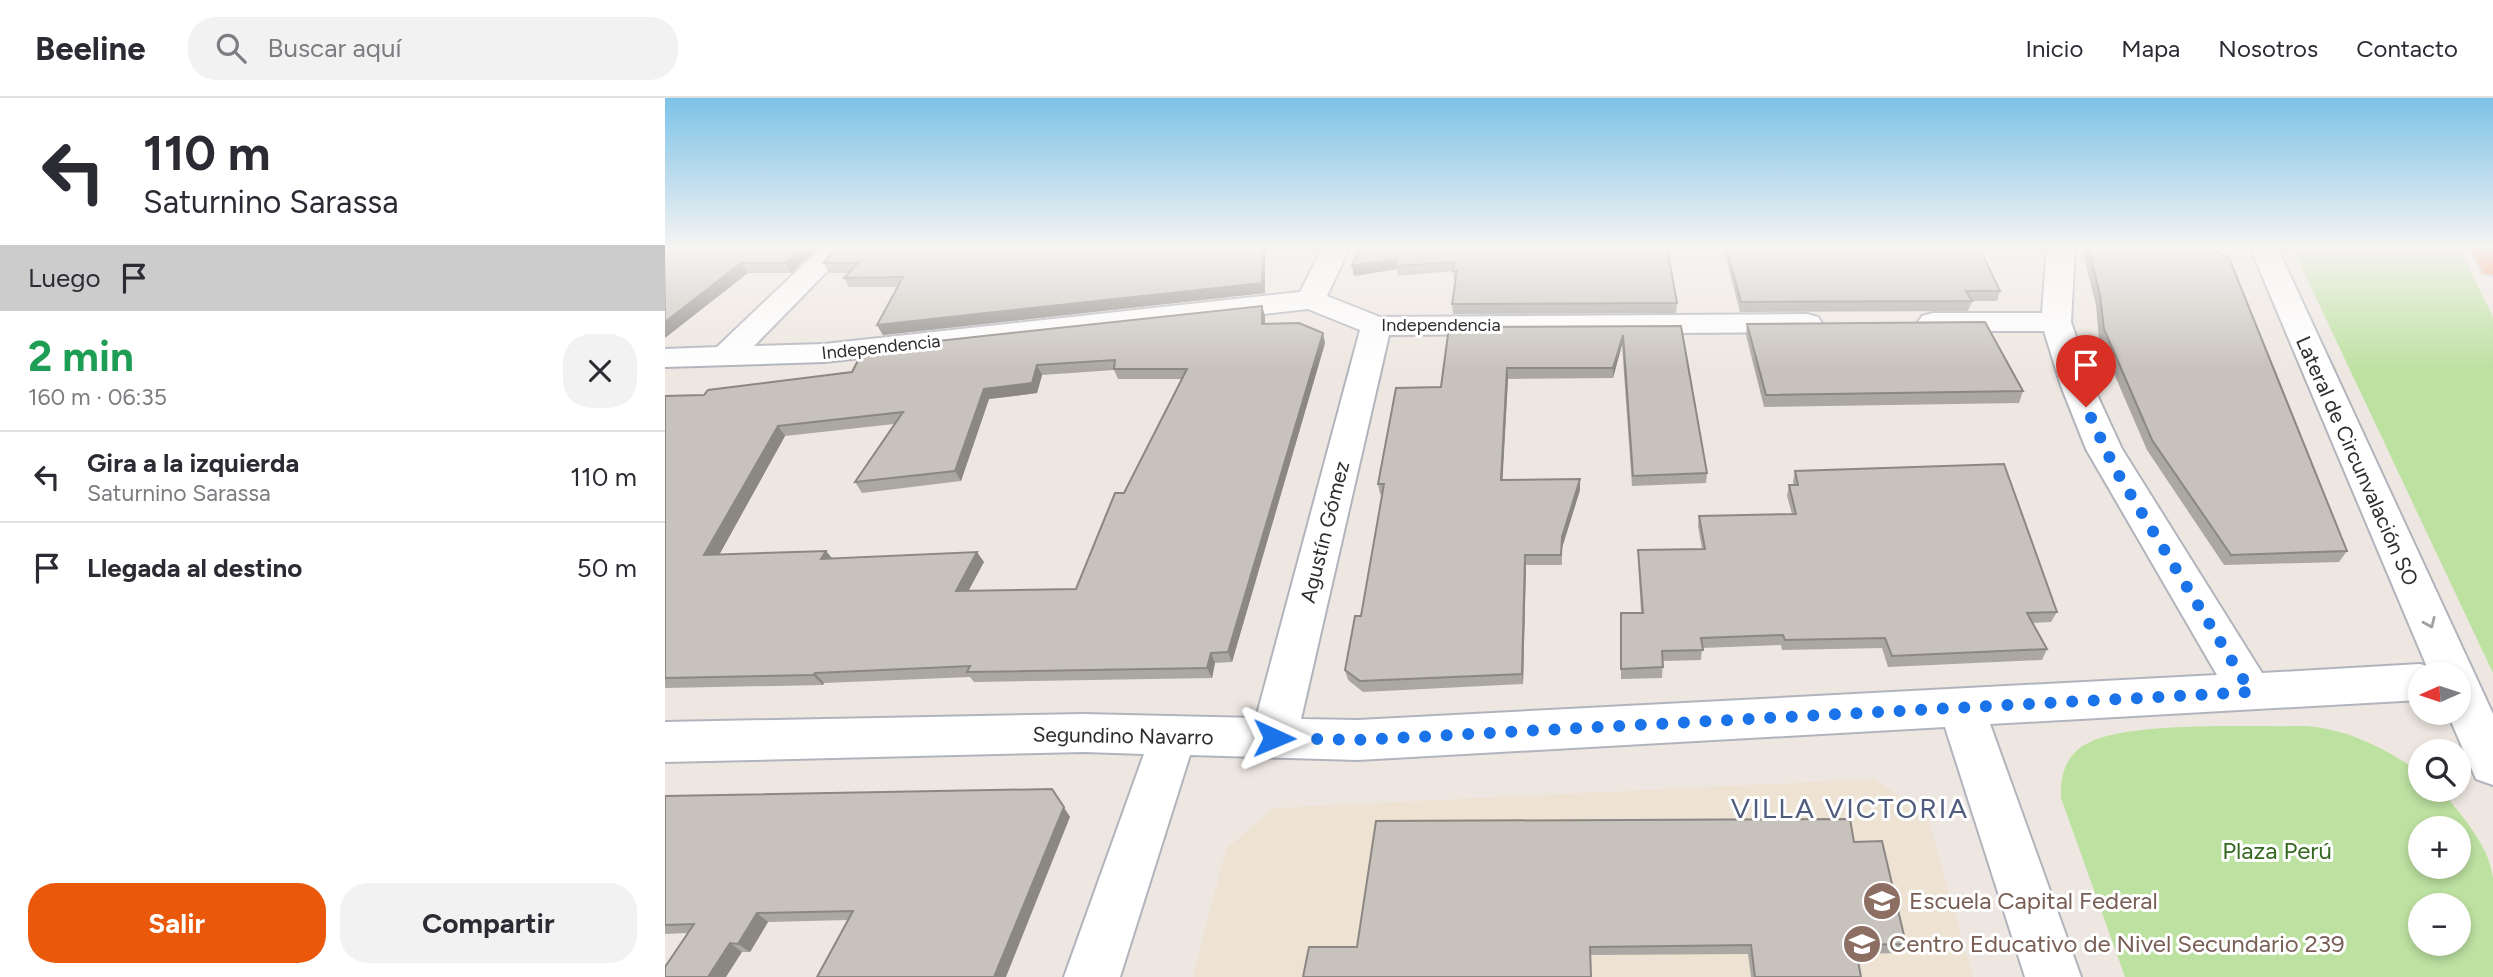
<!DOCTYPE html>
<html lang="es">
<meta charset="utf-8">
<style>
:root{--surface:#fff;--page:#f2f2f3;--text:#2b2b33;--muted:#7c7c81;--line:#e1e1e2;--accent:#ea580c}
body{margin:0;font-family:Figtree,sans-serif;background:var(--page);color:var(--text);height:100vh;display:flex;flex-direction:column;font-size:26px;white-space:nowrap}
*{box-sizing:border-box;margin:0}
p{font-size:23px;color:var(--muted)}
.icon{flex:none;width:38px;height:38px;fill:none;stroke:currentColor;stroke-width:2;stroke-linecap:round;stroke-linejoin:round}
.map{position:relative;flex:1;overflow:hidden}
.side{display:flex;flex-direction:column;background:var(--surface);width:665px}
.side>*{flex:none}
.top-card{background:#fff;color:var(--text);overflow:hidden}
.needle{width:46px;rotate:267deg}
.buttons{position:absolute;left:1743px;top:564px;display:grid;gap:14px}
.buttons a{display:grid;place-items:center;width:63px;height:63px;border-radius:50%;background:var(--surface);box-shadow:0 4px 10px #0003;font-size:35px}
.pin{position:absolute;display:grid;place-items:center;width:60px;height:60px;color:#fff;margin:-72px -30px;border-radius:50% 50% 50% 0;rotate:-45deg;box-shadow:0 0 7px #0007}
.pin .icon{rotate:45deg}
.me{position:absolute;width:77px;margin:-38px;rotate:91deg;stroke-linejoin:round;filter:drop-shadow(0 0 5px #0008)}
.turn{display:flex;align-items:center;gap:24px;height:147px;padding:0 28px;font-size:32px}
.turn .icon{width:91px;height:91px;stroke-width:2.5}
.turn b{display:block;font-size:49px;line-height:60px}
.then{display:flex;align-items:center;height:66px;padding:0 28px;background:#0003;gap:14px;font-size:26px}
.round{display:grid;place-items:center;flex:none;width:74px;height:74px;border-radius:28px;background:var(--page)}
.overview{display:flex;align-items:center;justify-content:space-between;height:119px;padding:0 28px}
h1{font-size:42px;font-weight:700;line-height:52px;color:#1e9e55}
.button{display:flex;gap:14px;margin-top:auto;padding:14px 28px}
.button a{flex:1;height:80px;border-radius:28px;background:var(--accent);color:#fff;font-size:28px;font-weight:700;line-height:80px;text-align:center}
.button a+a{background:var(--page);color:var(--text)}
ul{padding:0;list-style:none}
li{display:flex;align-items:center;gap:21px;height:91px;padding:0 28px;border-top:2px solid var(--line)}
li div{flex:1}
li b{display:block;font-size:26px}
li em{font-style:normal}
header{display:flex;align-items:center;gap:42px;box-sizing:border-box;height:98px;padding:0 35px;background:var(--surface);border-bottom:2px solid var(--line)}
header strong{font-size:33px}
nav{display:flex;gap:38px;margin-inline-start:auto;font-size:24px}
.search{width:490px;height:63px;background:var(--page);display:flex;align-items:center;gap:18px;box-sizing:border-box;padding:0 24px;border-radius:28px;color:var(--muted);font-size:26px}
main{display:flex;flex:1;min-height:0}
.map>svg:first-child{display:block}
.education{fill:#eee2d2}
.green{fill:#bde1a1;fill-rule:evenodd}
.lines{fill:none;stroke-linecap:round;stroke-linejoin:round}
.minor-casing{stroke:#b1b4bd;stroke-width:4}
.tertiary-casing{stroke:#b1b4bd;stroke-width:4}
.motorway-casing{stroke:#c8c8c8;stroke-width:4}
.minor{fill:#fff;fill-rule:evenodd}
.tertiary{fill:#fff;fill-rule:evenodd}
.motorway{fill:#f69664;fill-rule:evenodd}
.wall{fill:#aba7a2;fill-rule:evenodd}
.shaded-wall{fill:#8b8884}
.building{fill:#c7c2bc;stroke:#8b8884;stroke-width:2;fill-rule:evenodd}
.oneway{stroke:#a0a0a0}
.route{stroke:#1a73e8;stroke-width:12;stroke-dasharray:0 21.6}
.labels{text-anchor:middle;stroke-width:6;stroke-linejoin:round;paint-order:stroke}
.far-street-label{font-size:18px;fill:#2d2d2d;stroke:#fff}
.street-label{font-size:21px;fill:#2d2d2d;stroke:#fff}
.near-park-label{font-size:24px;fill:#35691f;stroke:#fff}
.near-education-label{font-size:24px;fill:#785e54;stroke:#fff;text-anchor:start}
.near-neighbourhood-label{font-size:28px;letter-spacing:2px;fill:#4f5c7d;stroke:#fff}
</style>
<header>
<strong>Beeline</strong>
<div class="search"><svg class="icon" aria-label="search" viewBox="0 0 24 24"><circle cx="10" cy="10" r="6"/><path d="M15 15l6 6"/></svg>Buscar aquí</div>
<nav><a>Inicio</a><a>Mapa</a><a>Nosotros</a><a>Contacto</a></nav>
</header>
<main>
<section class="side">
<div class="top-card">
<div class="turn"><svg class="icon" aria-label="left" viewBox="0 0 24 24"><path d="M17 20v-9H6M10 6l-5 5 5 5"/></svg><div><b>110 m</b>Saturnino Sarassa</div></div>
<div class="then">Luego<svg class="icon" aria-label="arrive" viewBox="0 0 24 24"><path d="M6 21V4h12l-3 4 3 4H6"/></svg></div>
</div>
<div class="overview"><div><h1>2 min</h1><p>160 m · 06:35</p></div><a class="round"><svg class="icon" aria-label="close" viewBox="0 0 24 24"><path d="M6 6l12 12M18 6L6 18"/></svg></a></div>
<ul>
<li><svg class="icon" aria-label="left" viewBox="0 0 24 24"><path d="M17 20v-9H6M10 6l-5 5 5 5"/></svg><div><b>Gira a la izquierda</b><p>Saturnino Sarassa</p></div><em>110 m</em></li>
<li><svg class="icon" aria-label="arrive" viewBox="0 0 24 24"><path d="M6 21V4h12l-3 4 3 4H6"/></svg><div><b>Llegada al destino</b></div><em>50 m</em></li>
</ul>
<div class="button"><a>Salir</a><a>Compartir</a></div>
</section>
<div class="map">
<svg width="1828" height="879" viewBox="0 0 1828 879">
<rect width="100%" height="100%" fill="#eee7e1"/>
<path class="education" d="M1209,681L1262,717L1308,879H528L561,751L609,710Z"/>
<path class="green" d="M1627,149H1794L1828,219V575Z
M1639,628C1681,630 1721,651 1755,674V691H1775C1795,715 1824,747 1828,780C1828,812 1828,847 1828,879H1460L1396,700C1395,677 1401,656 1423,645C1464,623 1588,629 1639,628ZM1755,730H1794V768H1755ZM1755,807H1794V845H1755Z"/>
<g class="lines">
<defs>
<path id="minor" d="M157,149H186L89,248L159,246L635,194L658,149H685L662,198L715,219L1142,216L1153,219L1157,225L1153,231L1142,234L724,237L636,621L693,622L1552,577L1421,351L1396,288L1379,233H1268L1257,230L1253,224L1257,218L1268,215H1377L1382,149H1410L1406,224L1428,288L1457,351L1597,575L1755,566L1771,571L1773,576H1755V602L1325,626L1416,879H1360L1280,629L693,662L525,657L455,879H399L479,656L419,654L0,664V624L419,616L591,620L695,232L643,211L159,264L0,269V251L52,249Z"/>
<path id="tertiary" d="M1585,149H1612L1828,616V687L1811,681L1782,614H1794V576H1765Z"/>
<path id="motorway" d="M1805,149H1828V177L1818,175Z"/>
</defs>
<use href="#minor" class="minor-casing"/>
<use href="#tertiary" class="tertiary-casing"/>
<use href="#motorway" class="motorway-casing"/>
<use href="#minor" class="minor"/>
<use href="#tertiary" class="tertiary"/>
<use href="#motorway" class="motorway"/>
</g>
<path class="wall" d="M0,149H154L126,175H83Z
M172,149L600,195L218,237L212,227L233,189H184L179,180L184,175H164L159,165Z
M1002,149L1012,205L1011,215L788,216L787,206L790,183H789L788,173L733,178L732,171L689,178L687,168Z
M1058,149H1316L1315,150L1335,193L1332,203H1307L1303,213L1075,214Z
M1421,149H1544L1682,453L1674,464L1559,467L1482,352L1434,241L1431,207L1418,156Z
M597,208L600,218V226L658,235L660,245L567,564L550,565L547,580L309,584L305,579L159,585L158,587L0,590V298L39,297L187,274ZM449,272L453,281H517L411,491L303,493L319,464L167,460L161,453L54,457L120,338L229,326L190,384L197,395L296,383L324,301L372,295L377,277Z
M1082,226L1358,293L1354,305L1099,309L1081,237Z
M1016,228L1042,375L1041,385L967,388L957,247L948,280L843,281L837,382L915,392L897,450V467H861L858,586L698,594L683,582L680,572L696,518L717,396H715L713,386L776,289L784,229Z
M1130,373L1392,514L1386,524L1367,525L1382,551L1377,562L1223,569L1217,550L1117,552L1116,547L1037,550L1036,562L998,563L997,580L956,581V515H976L973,463V452L1037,451L1033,428L1034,418L1127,416L1122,398L1124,387H1129L1128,384Z
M387,691L405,719L183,822L103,824L85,854H77L23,835L0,836V698Z
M1189,744L1241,846L1236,855L1192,856L1196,879H1086L1083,856L925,857L692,849Z"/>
<path class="shaded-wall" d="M137,149H154L126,175L120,165Z
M598,149H600V195L218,237L212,227Z
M732,161V171L689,178L687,168Z
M76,165L83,175L0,240V224Z
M597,208L600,218V236L597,226Z
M658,235L660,245L567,564L563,554Z
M958,237L957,247L948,280V270Z
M372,267L377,277L372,295L324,301L296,383L290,373L319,291Z
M842,270L843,281L837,392L836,382Z
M113,328L120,338L48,468L39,457Z
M915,381V392L897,450V467V439Z
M161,453L169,463L156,461Z
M312,454L319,464L298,503L291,493Z
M860,457L861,467L858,586L857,576Z
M546,555L550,565L547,580L542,570Z
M150,575L159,585L158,587L148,577Z
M387,691L405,719L341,879H329Z
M92,815L103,824L85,854L73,846Z
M65,845L77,854L61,879H43Z"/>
<path class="building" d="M0,149H137L120,165H76L0,224Z
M172,149H598L597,185L212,227L238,179L179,180L193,165H159Z
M696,149H1002L1012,205L787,206L792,173H788L790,164L732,168V161L687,168Z
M1061,149H1314L1335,193H1301L1307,203L1076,204Z
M1423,149H1544L1564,160L1682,453L1566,457L1487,342L1439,231L1435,197Z
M597,208V226L634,225L658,235L563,554L546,555L542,570L302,574L305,568L150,575L148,577L0,580V298L39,297L43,292L187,274L199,251ZM450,262L449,271H522L459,395H450L411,491L291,493L312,454L156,461L161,453L39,457L113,328L238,314L190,384L290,373L319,291L367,285L372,267Z
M1320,224L1358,293L1101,297L1082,226Z
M1016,228L1042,375L968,378L958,237L948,270H842L836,382L915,381L897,439L896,457H860L857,576L695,583L680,572L690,518H696L719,386H713L731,290L776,289L784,229Z
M1339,366L1392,514L1362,515L1382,551L1227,558L1220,540L1120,542L1118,537L1036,540L1038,552L997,553L998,569L956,571V515H978L973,452L1040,451L1034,418L1131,416L1124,387H1133L1130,373Z
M387,691L399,709L329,879H152L188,813L92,815L73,846L65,845L43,879H0V869L29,826L0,827V698Z
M1185,721L1189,744L1217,743L1241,846L1190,847L1196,879H1090L1086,847L925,849L926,879H638L644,849H692L711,723Z"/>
<defs><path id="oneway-chevron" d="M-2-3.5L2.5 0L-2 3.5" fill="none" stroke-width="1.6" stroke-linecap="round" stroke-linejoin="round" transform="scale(1.75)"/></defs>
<use class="oneway" href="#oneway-chevron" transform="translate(1765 525) rotate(66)"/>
<linearGradient id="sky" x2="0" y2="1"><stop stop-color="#7cc2e8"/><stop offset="0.55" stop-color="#f7f4f2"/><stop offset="1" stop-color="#f7f4f2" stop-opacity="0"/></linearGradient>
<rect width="1828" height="272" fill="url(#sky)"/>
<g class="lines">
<path class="route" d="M609,640L693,642L1586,594L1450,371L1421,309"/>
</g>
<defs>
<symbol id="school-disc" viewBox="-11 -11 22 22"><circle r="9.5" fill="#8d6e63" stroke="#fff"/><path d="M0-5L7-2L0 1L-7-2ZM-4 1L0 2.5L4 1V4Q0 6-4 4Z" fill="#fff"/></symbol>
</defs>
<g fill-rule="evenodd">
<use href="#school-disc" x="1195" y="781" width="44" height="44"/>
<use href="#school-disc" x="1175" y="824" width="44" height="44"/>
</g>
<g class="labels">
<g class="far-street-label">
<text x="776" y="233">Independencia</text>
<text transform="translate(216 249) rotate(-6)" y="6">Independencia</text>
</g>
<g class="street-label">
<text transform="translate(1692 363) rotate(66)" y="7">Lateral de Circunvalación SO</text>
<text transform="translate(660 434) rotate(-76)" y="7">Agustín Gómez</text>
<text transform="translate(458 638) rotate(1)" y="7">Segundino Navarro</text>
</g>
<g class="near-park-label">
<text x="1612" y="761">Plaza Perú</text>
</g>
<g class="near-education-label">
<text x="1244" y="811">Escuela Capital Federal</text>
<text x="1224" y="854">Centro Educativo de Nivel Secundario 239</text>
</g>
<g class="near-neighbourhood-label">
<text x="1185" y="720">VILLA VICTORIA</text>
</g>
</g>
</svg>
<div class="buttons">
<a><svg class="needle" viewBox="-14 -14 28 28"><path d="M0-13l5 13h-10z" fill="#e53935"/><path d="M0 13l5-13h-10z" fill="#7c7c81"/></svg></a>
<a><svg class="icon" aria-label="search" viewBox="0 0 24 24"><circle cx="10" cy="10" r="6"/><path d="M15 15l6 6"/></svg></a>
<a>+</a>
<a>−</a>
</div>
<div class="pin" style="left:1421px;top:309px;background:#d93025"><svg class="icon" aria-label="arrive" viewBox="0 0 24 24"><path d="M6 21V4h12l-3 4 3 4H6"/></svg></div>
<svg class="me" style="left:609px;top:640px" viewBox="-20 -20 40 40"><path d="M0-17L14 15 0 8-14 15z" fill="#1a73e8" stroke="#fff" stroke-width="4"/></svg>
</div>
</main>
